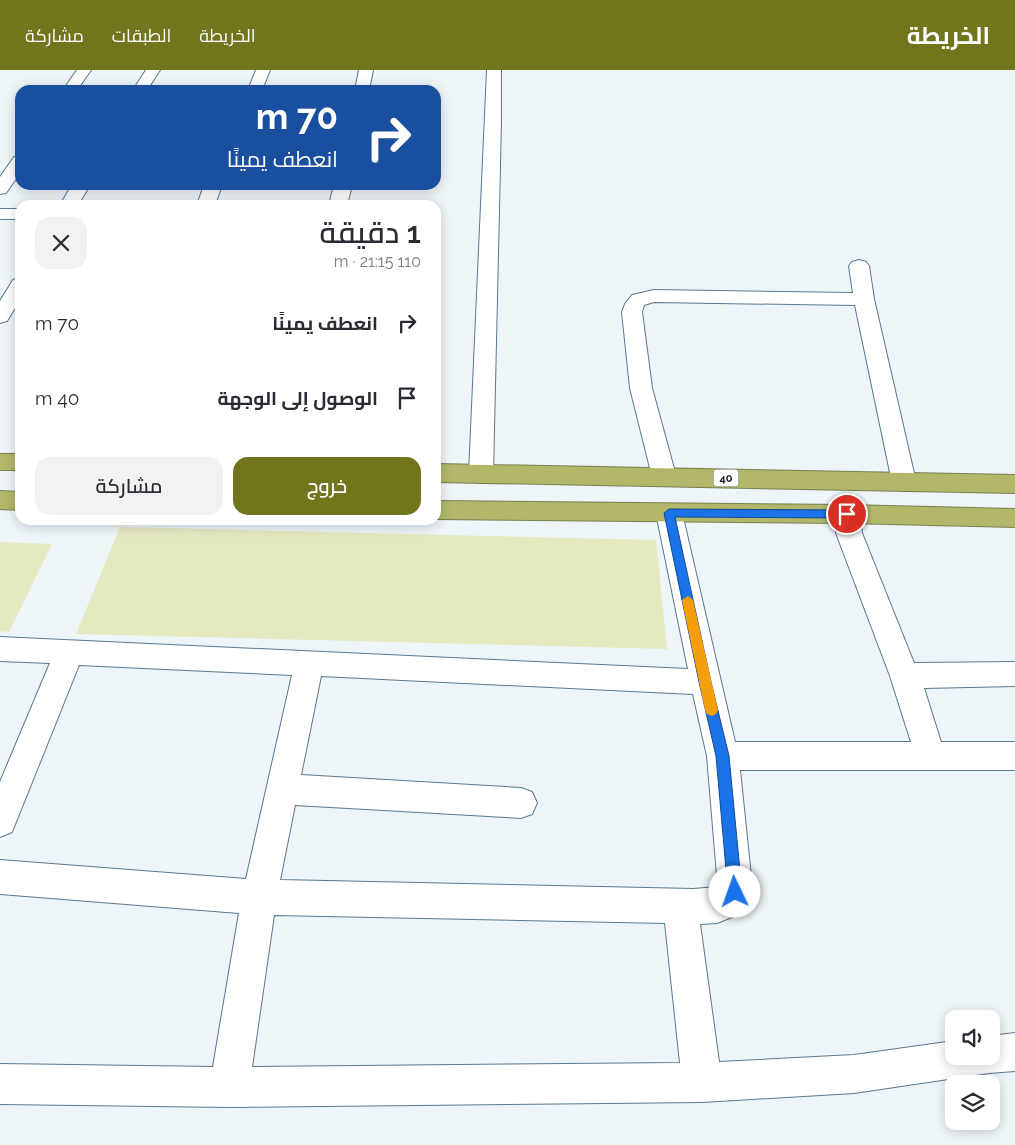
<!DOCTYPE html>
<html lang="ar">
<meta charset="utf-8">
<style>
:root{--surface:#fff;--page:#f2f2f3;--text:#2b2b33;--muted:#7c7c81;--accent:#71751c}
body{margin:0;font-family:Raleway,Cairo,sans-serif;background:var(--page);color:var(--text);direction:rtl;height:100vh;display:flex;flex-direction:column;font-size:19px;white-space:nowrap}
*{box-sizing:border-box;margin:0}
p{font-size:16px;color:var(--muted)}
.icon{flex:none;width:28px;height:28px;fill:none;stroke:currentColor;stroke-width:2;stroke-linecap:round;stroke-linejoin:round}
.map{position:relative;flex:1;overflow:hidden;direction:ltr}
.drawer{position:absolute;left:15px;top:130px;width:426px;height:325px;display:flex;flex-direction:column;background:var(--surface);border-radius:15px;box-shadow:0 2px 12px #0003;direction:rtl}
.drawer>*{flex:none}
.guide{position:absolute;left:15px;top:15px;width:426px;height:105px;border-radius:15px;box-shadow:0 2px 12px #0003;direction:rtl;background:#1a4fa0;color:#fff;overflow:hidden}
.fabs{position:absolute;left:945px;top:940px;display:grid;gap:10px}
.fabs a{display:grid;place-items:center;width:55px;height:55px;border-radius:10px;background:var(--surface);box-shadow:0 2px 12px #0003;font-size:25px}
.pin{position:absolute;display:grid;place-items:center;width:42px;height:42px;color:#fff;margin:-21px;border:2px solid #fff;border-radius:50%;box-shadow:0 1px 5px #0007}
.me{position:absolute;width:55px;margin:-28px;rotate:357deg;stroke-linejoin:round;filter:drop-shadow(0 0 4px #0008)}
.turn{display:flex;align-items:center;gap:18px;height:105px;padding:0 20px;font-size:22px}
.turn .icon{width:65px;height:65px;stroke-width:2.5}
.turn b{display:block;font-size:35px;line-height:42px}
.round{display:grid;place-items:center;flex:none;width:52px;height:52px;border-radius:15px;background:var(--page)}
.overview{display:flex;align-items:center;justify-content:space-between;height:85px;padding:0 20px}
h1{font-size:30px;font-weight:600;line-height:38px}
.primary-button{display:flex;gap:10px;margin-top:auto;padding:10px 20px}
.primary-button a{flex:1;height:58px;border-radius:15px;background:var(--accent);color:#fff;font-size:20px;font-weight:600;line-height:58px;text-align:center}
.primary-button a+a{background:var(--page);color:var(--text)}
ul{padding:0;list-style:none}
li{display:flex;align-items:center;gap:15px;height:75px;padding:0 20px}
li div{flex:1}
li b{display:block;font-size:19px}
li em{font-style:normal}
header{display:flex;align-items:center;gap:30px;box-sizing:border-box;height:70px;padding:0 25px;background:var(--accent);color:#fff}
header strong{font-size:24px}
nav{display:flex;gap:28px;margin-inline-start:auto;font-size:18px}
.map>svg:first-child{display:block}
.green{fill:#e5e9c0}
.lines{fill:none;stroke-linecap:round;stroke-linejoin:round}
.street-casing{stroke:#58788c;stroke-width:2}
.highway-casing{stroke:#787f50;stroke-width:2}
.street{fill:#fff;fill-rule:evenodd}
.highway{fill:#b2b76a;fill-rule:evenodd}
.route{fill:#1a73e8;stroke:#114b97}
.slow{fill:#f59e0b}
.labels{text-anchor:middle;stroke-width:4;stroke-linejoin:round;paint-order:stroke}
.shield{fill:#fff;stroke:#545d63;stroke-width:1}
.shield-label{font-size:11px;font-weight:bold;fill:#0b1820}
</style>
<header>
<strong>الخريطة</strong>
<nav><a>الخريطة</a><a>الطبقات</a><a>مشاركة</a></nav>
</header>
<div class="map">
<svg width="1015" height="1075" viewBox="0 0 1015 1075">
<rect width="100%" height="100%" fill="#eef5f9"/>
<path class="green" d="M120,457L656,470L667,579L76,564Z
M0,472L52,474L9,562L0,561Z"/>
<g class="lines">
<defs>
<path id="street" d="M77,0H91L77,20H63Z
M146,0H160L147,20H133Z
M256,0H270L262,20H248Z
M359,0H373L369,20H355Z
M487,0H501V51L493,404L490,410L481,413L472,410L469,404Z
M20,86V103L6,123L0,124V107L14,87Z
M72,115H90L78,135H60Z
M204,115H222L215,135H197Z
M334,115H352L347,135H329Z
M0,139H20V149H0Z
M859,190L866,192L869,196L874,229L916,412L913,418L904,421L895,418L892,412L855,235L654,232L644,235L642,242L652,318L676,406L673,412L664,415L655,412L652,406L630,318L622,242L625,234L632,225L654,220L853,223L849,196L852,192Z
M20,208V230L7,251L0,253V231L13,210Z
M669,434L678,436L682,443L735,672H911L890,606L836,463L834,444L838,437L847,435L856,437L860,444L862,463L914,593L1015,592V616L924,618L941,672H1015V700H740L752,816L751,824L742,843L717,853L700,854L719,992L854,985L954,971V986H991V966L1015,963V1001L989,1003L854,1023L702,1032L229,1037L0,1034V994L213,997L239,843L0,824V790L246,809L292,605L79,595L12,762L0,767V712L50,593L0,591V567L688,599L656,443L660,436ZM321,606L693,624L707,686L718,817L693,819L280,810L295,735L521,748L532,744L537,733L532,722L521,718L301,705ZM274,845L665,853L680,993L252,997Z"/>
<path id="highway" d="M0,384H20V400H0Z
M436,394L1015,405V423L436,412Z
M0,421L20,422V440L0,439Z
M436,431L847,435L1015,439V457L847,453L436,449Z"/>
</defs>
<use href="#street" class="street-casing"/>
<use href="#highway" class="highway-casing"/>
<use href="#street" class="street"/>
<use href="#highway" class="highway"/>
</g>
<path class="route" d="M669,439L847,440L852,444L847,448L675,447L711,612L729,686L742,822L740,828L735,830L730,828L728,822L716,686L699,612L664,443Z"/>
<path class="slow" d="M688,526L693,530L718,640L716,644L712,646L707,644L705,640L682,530Z"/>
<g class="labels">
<rect class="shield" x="713.5" y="399.5" width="25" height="17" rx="4"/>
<g class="shield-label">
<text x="726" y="412">40</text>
</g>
</g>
</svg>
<div class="fabs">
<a><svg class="icon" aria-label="sound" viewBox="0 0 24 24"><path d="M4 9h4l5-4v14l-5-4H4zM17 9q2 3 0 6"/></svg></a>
<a><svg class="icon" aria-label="layers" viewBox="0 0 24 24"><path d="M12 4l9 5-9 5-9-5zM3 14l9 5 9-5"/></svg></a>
</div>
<div class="pin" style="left:847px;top:444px;background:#d93025"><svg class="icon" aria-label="arrive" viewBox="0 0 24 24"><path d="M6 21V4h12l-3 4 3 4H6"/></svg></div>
<svg class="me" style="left:735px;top:822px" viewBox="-20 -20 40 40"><circle r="19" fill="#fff"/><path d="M0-13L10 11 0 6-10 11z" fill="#1a73e8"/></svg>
<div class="guide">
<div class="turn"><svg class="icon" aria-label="right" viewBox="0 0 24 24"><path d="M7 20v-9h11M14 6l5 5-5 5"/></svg><div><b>70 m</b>انعطف يمينًا</div></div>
</div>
<section class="drawer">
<div class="overview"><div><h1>1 دقيقة</h1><p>110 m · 21:15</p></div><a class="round"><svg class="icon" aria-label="close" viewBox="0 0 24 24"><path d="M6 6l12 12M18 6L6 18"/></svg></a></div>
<ul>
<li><svg class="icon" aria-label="right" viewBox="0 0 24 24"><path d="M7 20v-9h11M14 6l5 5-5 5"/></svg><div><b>انعطف يمينًا</b></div><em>70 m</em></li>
<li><svg class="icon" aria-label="arrive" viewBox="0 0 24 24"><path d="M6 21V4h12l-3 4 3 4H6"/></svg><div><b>الوصول إلى الوجهة</b></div><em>40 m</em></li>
</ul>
<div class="primary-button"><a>خروج</a><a>مشاركة</a></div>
</section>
</div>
